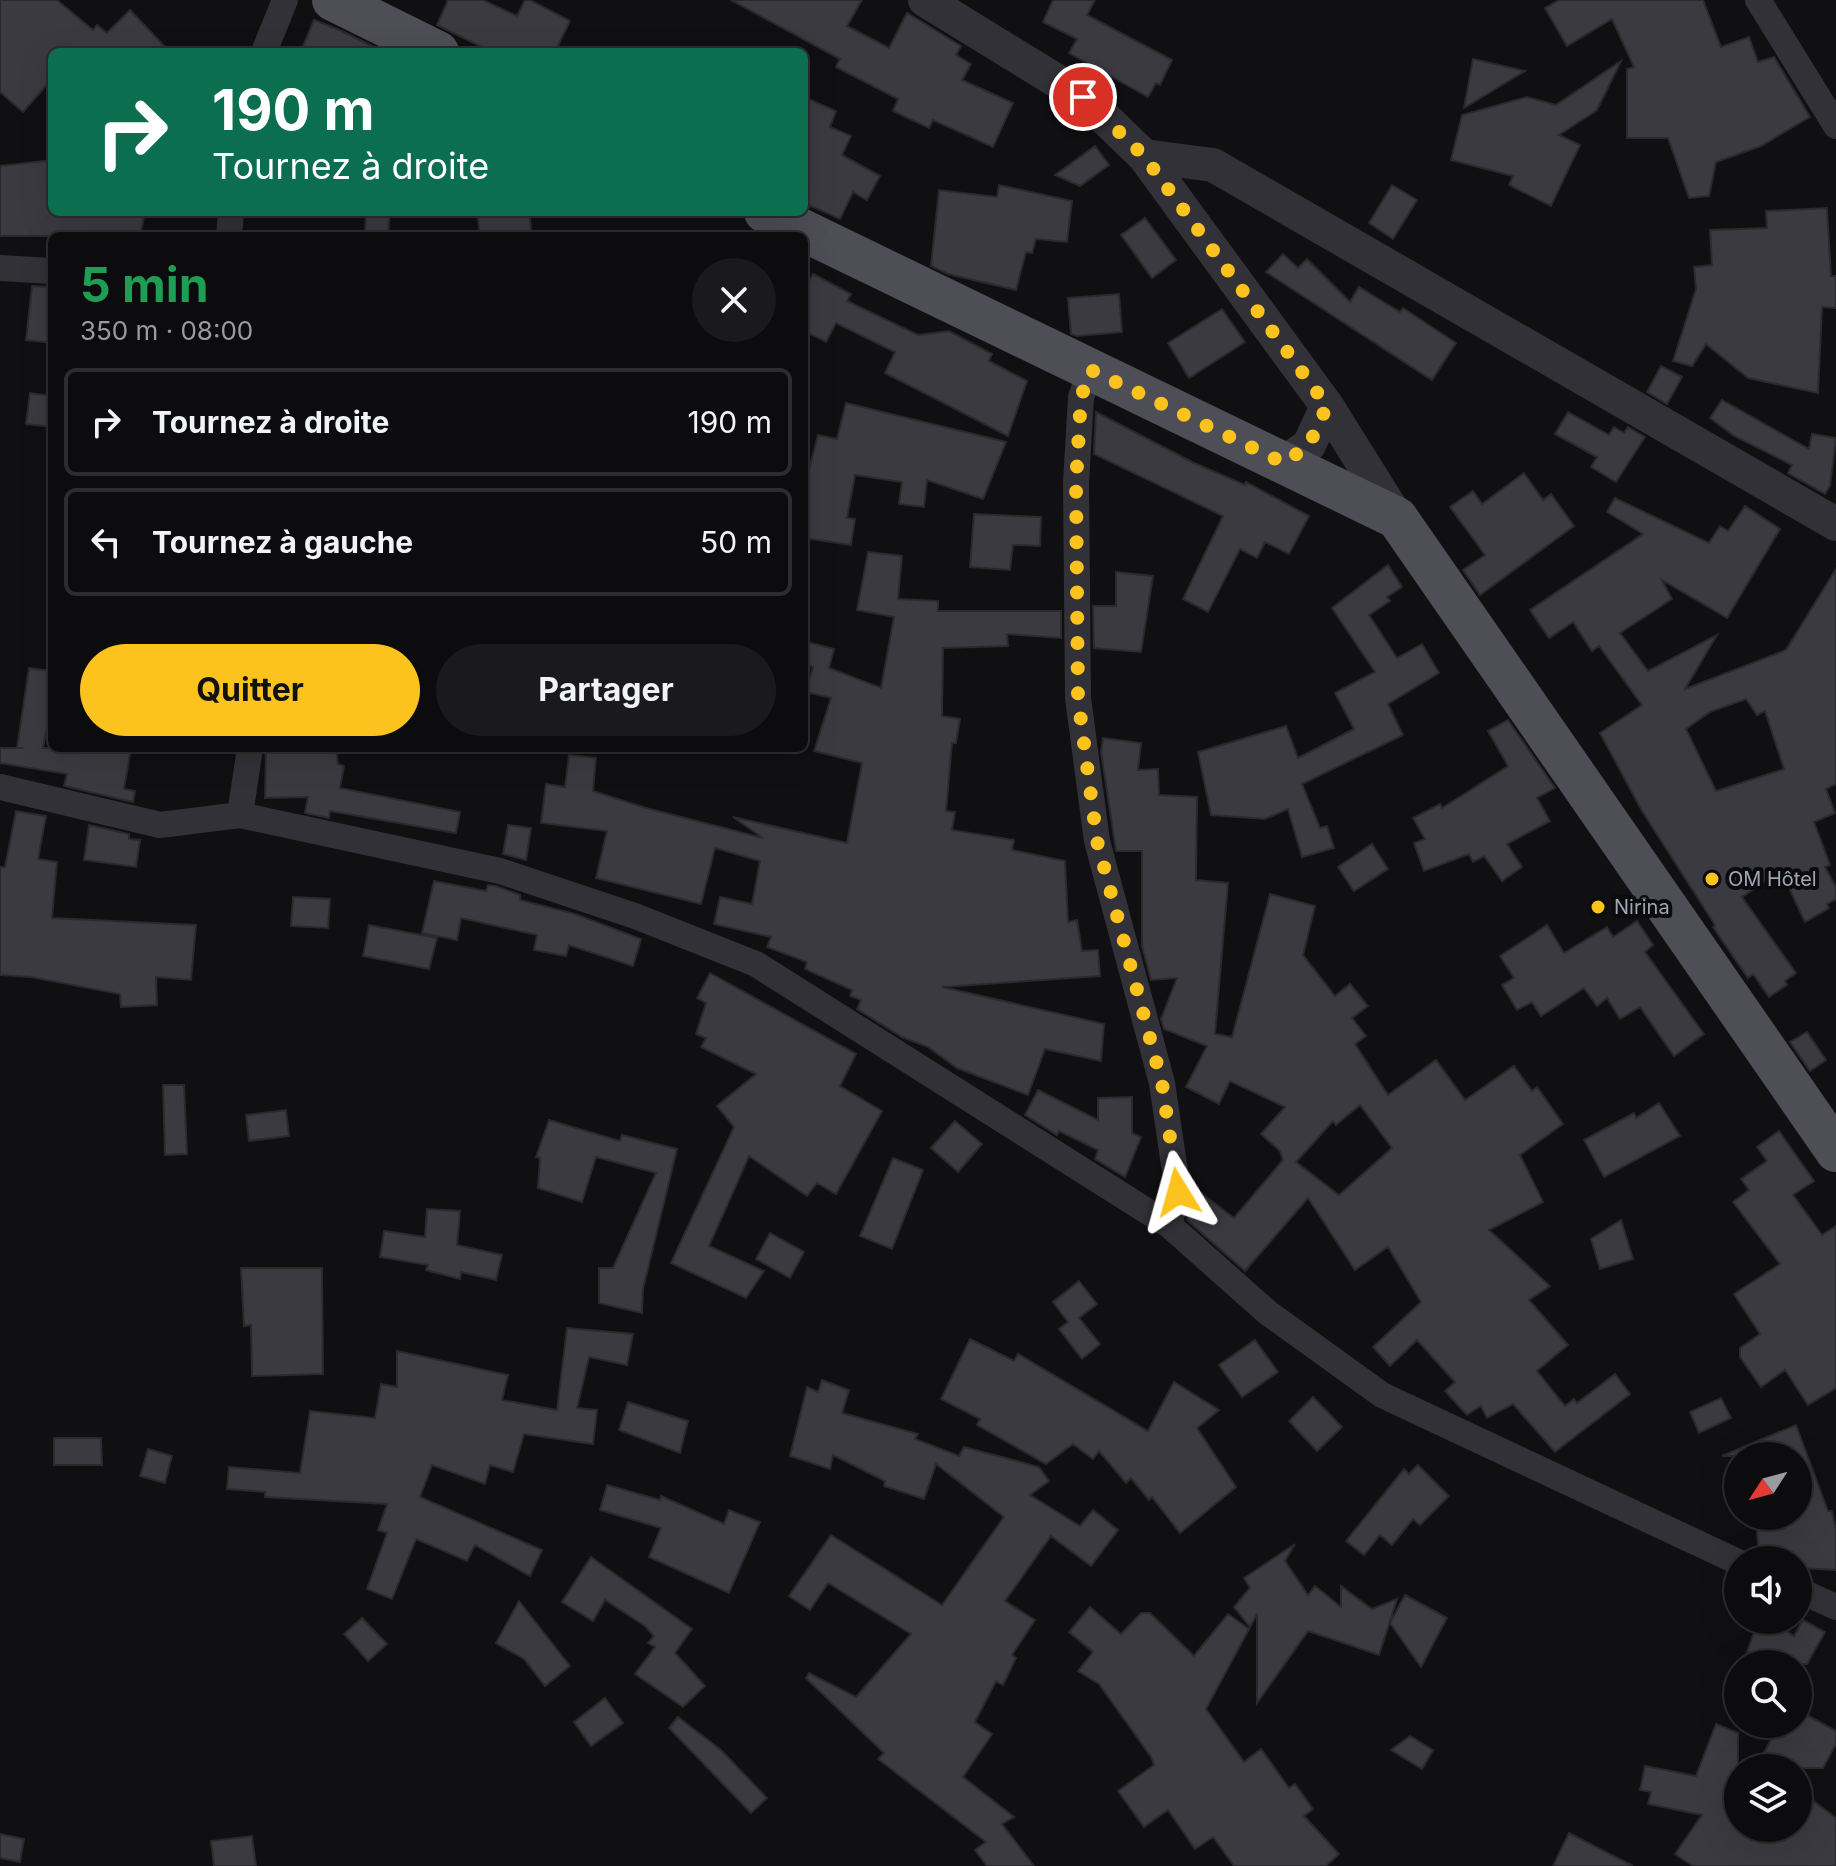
<!DOCTYPE html>
<html lang="fr">
<meta charset="utf-8">
<style>
:root{--surface:#0c0c0e;--page:#1a1a1c;--text:#f1f3f6;--muted:#9a9b9e;--line:#2c2c2e;--accent:#fcc31e}
body{margin:0;font-family:Inter,sans-serif;background:var(--page);color:var(--text);height:100vh;display:flex;flex-direction:column;font-size:30px;white-space:nowrap}
*{box-sizing:border-box;margin:0}
p{font-size:26px;color:var(--muted)}
.icon{flex:none;width:44px;height:44px;fill:none;stroke:currentColor;stroke-width:2;stroke-linecap:round;stroke-linejoin:round}
.map{position:relative;flex:1;overflow:hidden}
.sheet{position:absolute;left:48px;top:232px;width:760px;height:520px;display:flex;flex-direction:column;background:var(--surface);border-radius:12px;box-shadow:0 8px 32px #0002,0 0 0 2px var(--line)}
.sheet>*{flex:none}
.top-card{position:absolute;left:48px;top:48px;width:760px;height:168px;border-radius:12px;box-shadow:0 8px 32px #0002,0 0 0 2px var(--line);background:#0b6e4f;color:#fff;overflow:hidden}
.needle{width:52px;rotate:234deg}
.fabs{position:absolute;left:1724px;top:1442px;display:grid;gap:16px}
.fabs a{display:grid;place-items:center;width:88px;height:88px;border-radius:50%;background:var(--surface);box-shadow:0 8px 32px #0002,0 0 0 2px var(--line);font-size:40px}
.pin{position:absolute;display:grid;place-items:center;width:68px;height:68px;color:#fff;margin:-34px;border:4px solid #fff;border-radius:50%;box-shadow:0 2px 8px #0007}
.me{position:absolute;width:88px;margin:-44px;rotate:352deg;stroke-linejoin:round;filter:drop-shadow(0 0 6px #0008)}
.turn{display:flex;align-items:center;gap:28px;height:168px;padding:0 32px;font-size:36px}
.turn .icon{width:104px;height:104px;stroke-width:2.5}
.turn b{display:block;font-size:56px;line-height:68px}
.round{display:grid;place-items:center;flex:none;width:84px;height:84px;border-radius:42px;background:var(--page)}
.overview{display:flex;align-items:center;justify-content:space-between;height:136px;padding:0 32px}
h1{font-size:48px;font-weight:700;line-height:60px;color:#1e9e55}
.button{display:flex;gap:16px;margin-top:auto;padding:16px 32px}
.button a{flex:1;height:92px;border-radius:48px;background:var(--accent);color:#111;font-size:32px;font-weight:700;line-height:92px;text-align:center}
.button a+a{background:var(--page);color:var(--text)}
ul{padding:0;list-style:none}
li{display:flex;align-items:center;gap:24px;height:108px;margin:0 16px 12px;padding:0 16px;border:4px solid var(--line);border-radius:12px}
li div{flex:1}
li b{display:block;font-size:30px}
li em{font-style:normal}
.map>svg:first-child{display:block}
.building{fill:#3a3a40;stroke:#2a2a2e;stroke-width:2;fill-rule:evenodd}
.lines{fill:none;stroke-linecap:round;stroke-linejoin:round}
.minor{stroke:#313137;stroke-width:26}
.tertiary{stroke:#313137;stroke-width:34}
.primary{stroke:#4d4e56;stroke-width:42}
.route{stroke:#fcc31e;stroke-width:14;stroke-dasharray:0 25.2}
.poi-dot{fill:#fcc31e;stroke:#0b0b0d;stroke-width:3}
.labels{text-anchor:middle;stroke-width:8;stroke-linejoin:round;paint-order:stroke}
.poi-label{font-size:20px;fill:#a0a5b4;stroke:#0b0b0d;text-anchor:start}
</style>
<div class="map">
<svg width="1836" height="1866" viewBox="0 0 1836 1866">
<rect width="100%" height="100%" fill="#101012"/>
<path class="building" d="M0,0H57L93,30L97,25L107,33L130,10L170,52H52V79L23,112L0,92Z
M448,0H483L517,16L525,0H530L570,21L555,52H492L437,25Z
M731,0H862L847,26L889,48L907,13L919,20L961,46L956,55L971,64L962,80L1013,103L993,147L933,120L929,128L893,111L898,99L836,67L840,59Z
M1053,0H1095L1087,15L1172,60L1160,85L1156,83L1148,97L1069,53L1077,39L1043,22Z
M1559,0H1703L1721,47L1749,37L1758,62L1774,57L1810,117L1761,146L1716,162L1709,196L1689,198L1668,138H1627V69L1634,67L1612,19L1567,46L1545,8Z
M314,20L342,31L384,52H317L303,46Z
M1473,59L1525,71L1464,108Z
M1621,61L1597,110L1559,135L1580,145L1551,206L1509,185L1513,176L1451,160L1462,115L1527,97L1556,105Z
M804,97L836,111L830,127L851,136L842,155L880,176L867,200L853,192L840,219L804,203Z
M1095,146L1109,165L1080,186L1055,175Z
M52,160V212H145L140,236H0V166Z
M999,185L1072,201L1067,242L1036,239L1032,253L1026,252L1016,290L948,274L931,266L939,190L997,197Z
M1392,185L1417,200L1393,239L1369,223Z
M1827,208L1831,276H1836V308L1822,307L1818,393L1748,378L1706,344L1692,366L1673,361L1696,289L1694,267L1712,265L1710,230L1767,228L1766,211Z
M366,212H390L388,236H365Z
M477,212H529L532,236H480Z
M1145,218L1176,260L1152,278L1121,235Z
M1283,254L1298,268L1307,259L1350,302L1359,287L1400,312L1403,308L1456,343L1432,380L1266,272Z
M813,274L851,294L847,301L918,335L949,331L992,354L989,361L1027,381L1008,436L885,373L895,352L836,323L826,342L804,331V291Z
M32,286L52,287V343L26,340Z
M1119,294L1122,332L1077,336L1071,334L1068,298Z
M1222,309L1245,342L1189,378L1168,343Z
M1661,366L1682,377L1667,404L1647,392Z
M30,393L52,396V427L26,424Z
M1722,400L1809,449L1812,434L1836,438L1830,486L1825,494L1788,473L1792,465L1734,436L1710,418Z
M846,403L1006,442L983,499L927,480L924,507L899,504L902,482L855,475L847,518L855,519L851,545L804,538V489L818,435L837,439Z
M1096,412L1192,462L1245,485L1246,482L1309,516L1289,554L1265,542L1257,558L1240,549L1208,612L1183,599L1223,516L1094,454Z
M1568,412L1609,435L1614,427L1624,433L1628,427L1645,437L1616,482L1591,467L1597,457L1555,434Z
M1524,473L1543,500L1551,494L1574,526L1480,595L1463,570L1485,555L1450,507L1473,491L1482,504Z
M1615,498L1709,543L1720,526L1728,531L1745,506L1780,529L1727,618L1662,580L1672,599L1620,633L1648,671L1717,635L1685,689L1786,650L1836,569V784L1826,789L1835,813L1814,822L1830,865L1825,867L1836,887V899L1827,904L1829,908L1805,922L1781,871L1742,897L1796,973L1785,981L1787,985L1769,997L1753,974L1748,978L1713,927L1715,925L1642,811L1600,733L1642,705L1599,646L1592,651L1573,622L1549,638L1530,610L1643,534L1607,512ZM1746,699L1757,715L1765,711L1784,769L1716,791L1686,729L1710,712Z
M974,514L1041,517L1040,546L1013,545L1010,570L970,567Z
M868,552L902,556L898,599L938,601V611H1061V638L1007,634L1008,646L943,648L942,716L960,719L956,743H952L946,811L955,812L952,830L1014,840L1012,850L1065,861L1068,922L1077,920L1082,951L1098,950L1100,976L942,987L1104,1024L1101,1061L1045,1049L1028,1095L957,1068L928,1047L902,1037L857,1009L861,1000L850,996L852,990L805,969L807,962L767,947L771,937L714,924L720,897L752,904L760,861L715,848L701,904L596,878L607,831L541,823L546,784L565,787L569,755L596,758L593,791L646,808L763,838L733,817L847,843L862,763L814,751L831,698L806,692L813,667L804,664V641L834,649L829,668L881,688L894,617L857,610Z
M1388,565L1402,587L1387,597L1390,601L1369,615L1397,658L1422,644L1439,673L1388,704L1403,735L1302,784L1320,828L1327,826L1334,848L1302,857L1288,809L1265,819L1211,815L1198,752L1286,726L1298,758L1354,729L1335,693L1375,672L1332,608Z
M1116,572L1153,576L1141,652L1094,648L1093,606H1116Z
M29,668L52,671V699L43,748H131L124,789L135,791L133,802L64,786L67,774L0,763V748H23H17Z
M1508,720L1555,788L1537,798L1550,821L1507,844L1522,867L1502,881L1484,856L1473,862L1469,854L1424,871L1414,843L1425,839L1413,818L1440,804L1442,808L1508,766L1488,731Z
M1103,738L1141,743L1138,770L1158,769L1159,795L1197,797L1196,880L1228,883L1215,1034L1232,1037L1270,894L1315,906L1303,955L1335,996L1350,984L1368,1006L1352,1018L1366,1036L1355,1044L1388,1095L1436,1060L1465,1100L1514,1066L1532,1091L1537,1087L1563,1124L1520,1155L1543,1202L1489,1230L1550,1286L1529,1300L1568,1345L1537,1371L1565,1406L1574,1399L1577,1403L1615,1374L1630,1394L1555,1452L1513,1404L1487,1418L1481,1406L1467,1415L1445,1391L1455,1382L1417,1340L1390,1366L1373,1347L1421,1302L1388,1247L1355,1270L1308,1198L1245,1271L1187,1220L1191,1206L1201,1193L1234,1218L1283,1160L1280,1151L1261,1134L1285,1107L1230,1081L1219,1104L1186,1087L1207,1046L1164,1029L1161,1019L1177,978L1151,980L1142,946V851H1116L1101,752ZM1360,1105L1392,1148L1339,1195L1296,1162L1333,1121L1336,1125Z
M266,748H336L338,764L344,766L340,788L460,812L456,833L330,811L329,818L305,813L308,797L265,798Z
M16,811L46,816L38,859L57,862L52,918L196,925L191,980L156,977L157,1005L121,1007L120,994L31,977L0,975V867H5Z
M89,825L129,834V839L140,840L136,867L84,860Z
M508,825L531,828L526,860L503,854Z
M1372,844L1388,869L1354,891L1338,867Z
M434,881L486,891L488,885L496,886L520,895V900L575,914L641,939L633,966L569,945L566,956L534,950L537,935L461,918L457,940L422,933Z
M293,897L330,899L328,928L291,926Z
M1637,921L1653,945L1645,952L1704,1034L1674,1056L1640,1007L1620,1019L1607,998L1597,1006L1584,988L1541,1016L1532,1002L1517,1010L1502,985L1514,978L1500,956L1547,925L1564,953L1607,927L1613,937Z
M369,925L437,938L429,969L363,956Z
M710,973L856,1054L840,1086L882,1111L836,1194L817,1183L807,1196L749,1156L709,1246L764,1271L746,1298L671,1263L734,1127L717,1106L756,1074L701,1047L706,1038L696,1034L706,1003L697,998Z
M1807,1032L1826,1060L1810,1071L1790,1042Z
M163,1085H184L187,1154L165,1155Z
M1038,1090L1098,1120V1098L1132,1097V1133L1141,1137L1125,1177L1095,1159L1098,1150L1059,1131L1057,1135L1025,1115Z
M1659,1103L1680,1136L1604,1177L1584,1140L1634,1113L1636,1118Z
M286,1110L289,1136L249,1141L246,1115Z
M549,1120L620,1141L622,1135L677,1149L643,1289L642,1313L599,1303V1268H613L656,1173L596,1157L582,1202L538,1188L540,1158L536,1157Z
M955,1121L982,1144L958,1172L931,1148Z
M1779,1131L1814,1181L1793,1195L1822,1235L1836,1226V1388L1808,1405L1785,1370L1761,1387L1740,1357V1348L1760,1334L1734,1294L1780,1264L1733,1202L1749,1190L1741,1179L1767,1161L1757,1147Z
M893,1158L923,1170L892,1249L860,1236Z
M427,1209L460,1211L457,1245L502,1255L496,1280L461,1272L460,1279L426,1270L428,1265L380,1257L384,1231L425,1237Z
M1621,1220L1633,1259L1600,1269L1591,1239Z
M770,1233L804,1252L790,1278L756,1259Z
M241,1268H322L323,1374L252,1376L251,1325L244,1326Z
M1079,1281L1097,1304L1079,1318L1100,1344L1082,1359L1059,1329L1068,1322L1053,1302Z
M567,1328L633,1334L627,1365L589,1357L577,1408L597,1410L593,1444L524,1434L513,1472L490,1465L485,1484L432,1465L420,1497L542,1550L530,1576L475,1545L467,1561L416,1539L392,1599L367,1589L387,1533L378,1530L387,1504L265,1497V1492L227,1489L229,1467L300,1473L310,1411L375,1418L381,1384L397,1387V1351L508,1375L502,1400L557,1410Z
M970,1339L1014,1361L1018,1354L1148,1431L1174,1382L1219,1410L1197,1428L1236,1487L1180,1533L1152,1497L1149,1500L1131,1478L1126,1483L1099,1451L1093,1459L1073,1444L1046,1464L977,1425L980,1419L941,1399Z
M1255,1340L1278,1372L1242,1397L1219,1365Z
M822,1380L849,1390L842,1413L918,1434L915,1439L959,1456L964,1447L1039,1467L1049,1481L1030,1495L1080,1526L1093,1510L1118,1530L1091,1566L1051,1536L1005,1601L1035,1620L1012,1655L1016,1658L1003,1685L996,1681L975,1722L992,1734L963,1777L1014,1817L1002,1824L1034,1866H987L975,1850L986,1842L878,1759L884,1753L806,1678L809,1673L856,1697L911,1634L828,1583L810,1610L789,1596L831,1535L942,1605L1004,1517L936,1464L924,1499L884,1486L885,1481L833,1455L830,1469L790,1456L807,1387L818,1392Z
M1313,1397L1342,1427L1317,1451L1289,1421Z
M1721,1398L1731,1418L1699,1433L1690,1412Z
M628,1402L688,1421L680,1453L619,1430Z
M1796,1425L1828,1511H1832L1836,1530V1570L1798,1568V1560H1759L1756,1516H1798V1456H1722Z
M54,1438H101L102,1465H54Z
M148,1449L172,1456L165,1483L140,1476Z
M1418,1465L1449,1496L1420,1525L1413,1519L1392,1545L1380,1535L1364,1555L1346,1541L1404,1469L1409,1474Z
M607,1485L660,1500L661,1496L724,1524L729,1510L760,1522L729,1593L649,1557L661,1528L600,1510Z
M1295,1544L1285,1561L1308,1595L1315,1586L1341,1607V1586L1372,1609L1397,1599L1379,1655L1308,1631L1257,1703V1614L1250,1627L1234,1607L1250,1588L1244,1578Z
M591,1557L692,1629L675,1653L705,1686L683,1707L635,1674L655,1647L648,1643L654,1636L645,1626L605,1600L593,1621L562,1602Z
M1405,1595L1447,1618L1421,1667L1390,1623Z
M519,1601L570,1666L545,1686L524,1659L496,1643Z
M1090,1607L1121,1634L1141,1613H1150L1194,1656L1228,1614L1249,1629L1206,1709L1244,1762L1261,1749L1289,1788L1295,1784L1313,1809L1304,1816L1339,1854L1326,1866H1234L1213,1837L1195,1849L1168,1810L1144,1827L1118,1791L1154,1765L1151,1757L1099,1684L1078,1671L1093,1652L1069,1632Z
M362,1618L387,1644L368,1661L344,1634Z
M1803,1620L1825,1632L1807,1664H1743L1756,1626L1774,1633L1778,1626L1794,1636Z
M605,1698L623,1723L591,1746L574,1722Z
M1798,1710L1836,1731V1744L1823,1768H1756L1779,1724H1798Z
M678,1717L721,1750L767,1798L751,1813L669,1728Z
M1716,1724L1738,1733V1828H1798V1811L1808,1797L1836,1818V1866H1693L1675,1854L1702,1815L1648,1804L1651,1792L1640,1790L1645,1766L1696,1776Z
M1410,1736L1433,1750L1422,1769L1391,1750Z
M1569,1833L1633,1866H1553Z
M0,1834L24,1839L20,1862L0,1858Z
M252,1836L256,1866H214L211,1841Z"/>
<g class="lines">
<path class="minor" d="M1758,0L1836,126
M264,52L285,0
M229,236L231,212
M0,268L52,271
M1091,370L1081,397L1076,483L1078,698L1097,841L1162,1083L1178,1192L1169,1225
M0,787L160,825L240,815L500,871L635,916L756,964L1169,1225L1267,1312L1382,1395L1738,1562
M240,815L250,748
M1798,1590L1836,1607"/>
<path class="tertiary" d="M925,0L1083,97L1144,156L1327,406L1397,518
M1144,156L1213,165L1836,524
M1284,463L1309,445L1327,406"/>
<path class="primary" d="M333,0L438,52
M765,212L1397,518L1836,1151"/>
</g>
<g class="lines">
<path class="route" d="M1083,97L1144,156L1327,406L1309,445L1284,463L1091,370L1081,397L1076,483L1078,698L1097,841L1162,1083L1178,1192"/>
</g>
<g class="poi-dot">
<circle cx="1712" cy="879" r="8"/>
<circle cx="1598" cy="907" r="8"/>
</g>
<g class="labels">
<g class="poi-label">
<text x="1728" y="886">OM Hôtel</text>
<text x="1614" y="914">Nirina</text>
</g>
</g>
</svg>
<div class="fabs">
<a><svg class="needle" viewBox="-14 -14 28 28"><path d="M0-13l5 13h-10z" fill="#e53935"/><path d="M0 13l5-13h-10z" fill="#9a9b9e"/></svg></a>
<a><svg class="icon" aria-label="sound" viewBox="0 0 24 24"><path d="M4 9h4l5-4v14l-5-4H4zM17 9q2 3 0 6"/></svg></a>
<a><svg class="icon" aria-label="search" viewBox="0 0 24 24"><circle cx="10" cy="10" r="6"/><path d="M15 15l6 6"/></svg></a>
<a><svg class="icon" aria-label="layers" viewBox="0 0 24 24"><path d="M12 4l9 5-9 5-9-5zM3 14l9 5 9-5"/></svg></a>
</div>
<div class="pin" style="left:1083px;top:97px;background:#d93025"><svg class="icon" aria-label="arrive" viewBox="0 0 24 24"><path d="M6 21V4h12l-3 4 3 4H6"/></svg></div>
<svg class="me" style="left:1178px;top:1192px" viewBox="-20 -20 40 40"><path d="M0-17L14 15 0 8-14 15z" fill="#fcc31e" stroke="#fff" stroke-width="4"/></svg>
<div class="top-card">
<div class="turn"><svg class="icon" aria-label="right" viewBox="0 0 24 24"><path d="M7 20v-9h11M14 6l5 5-5 5"/></svg><div><b>190 m</b>Tournez à droite</div></div>
</div>
<section class="sheet">
<div class="overview"><div><h1>5 min</h1><p>350 m · 08:00</p></div><a class="round"><svg class="icon" aria-label="close" viewBox="0 0 24 24"><path d="M6 6l12 12M18 6L6 18"/></svg></a></div>
<ul>
<li><svg class="icon" aria-label="right" viewBox="0 0 24 24"><path d="M7 20v-9h11M14 6l5 5-5 5"/></svg><div><b>Tournez à droite</b></div><em>190 m</em></li>
<li><svg class="icon" aria-label="left" viewBox="0 0 24 24"><path d="M17 20v-9H6M10 6l-5 5 5 5"/></svg><div><b>Tournez à gauche</b></div><em>50 m</em></li>
</ul>
<div class="button"><a>Quitter</a><a>Partager</a></div>
</section>
</div>
